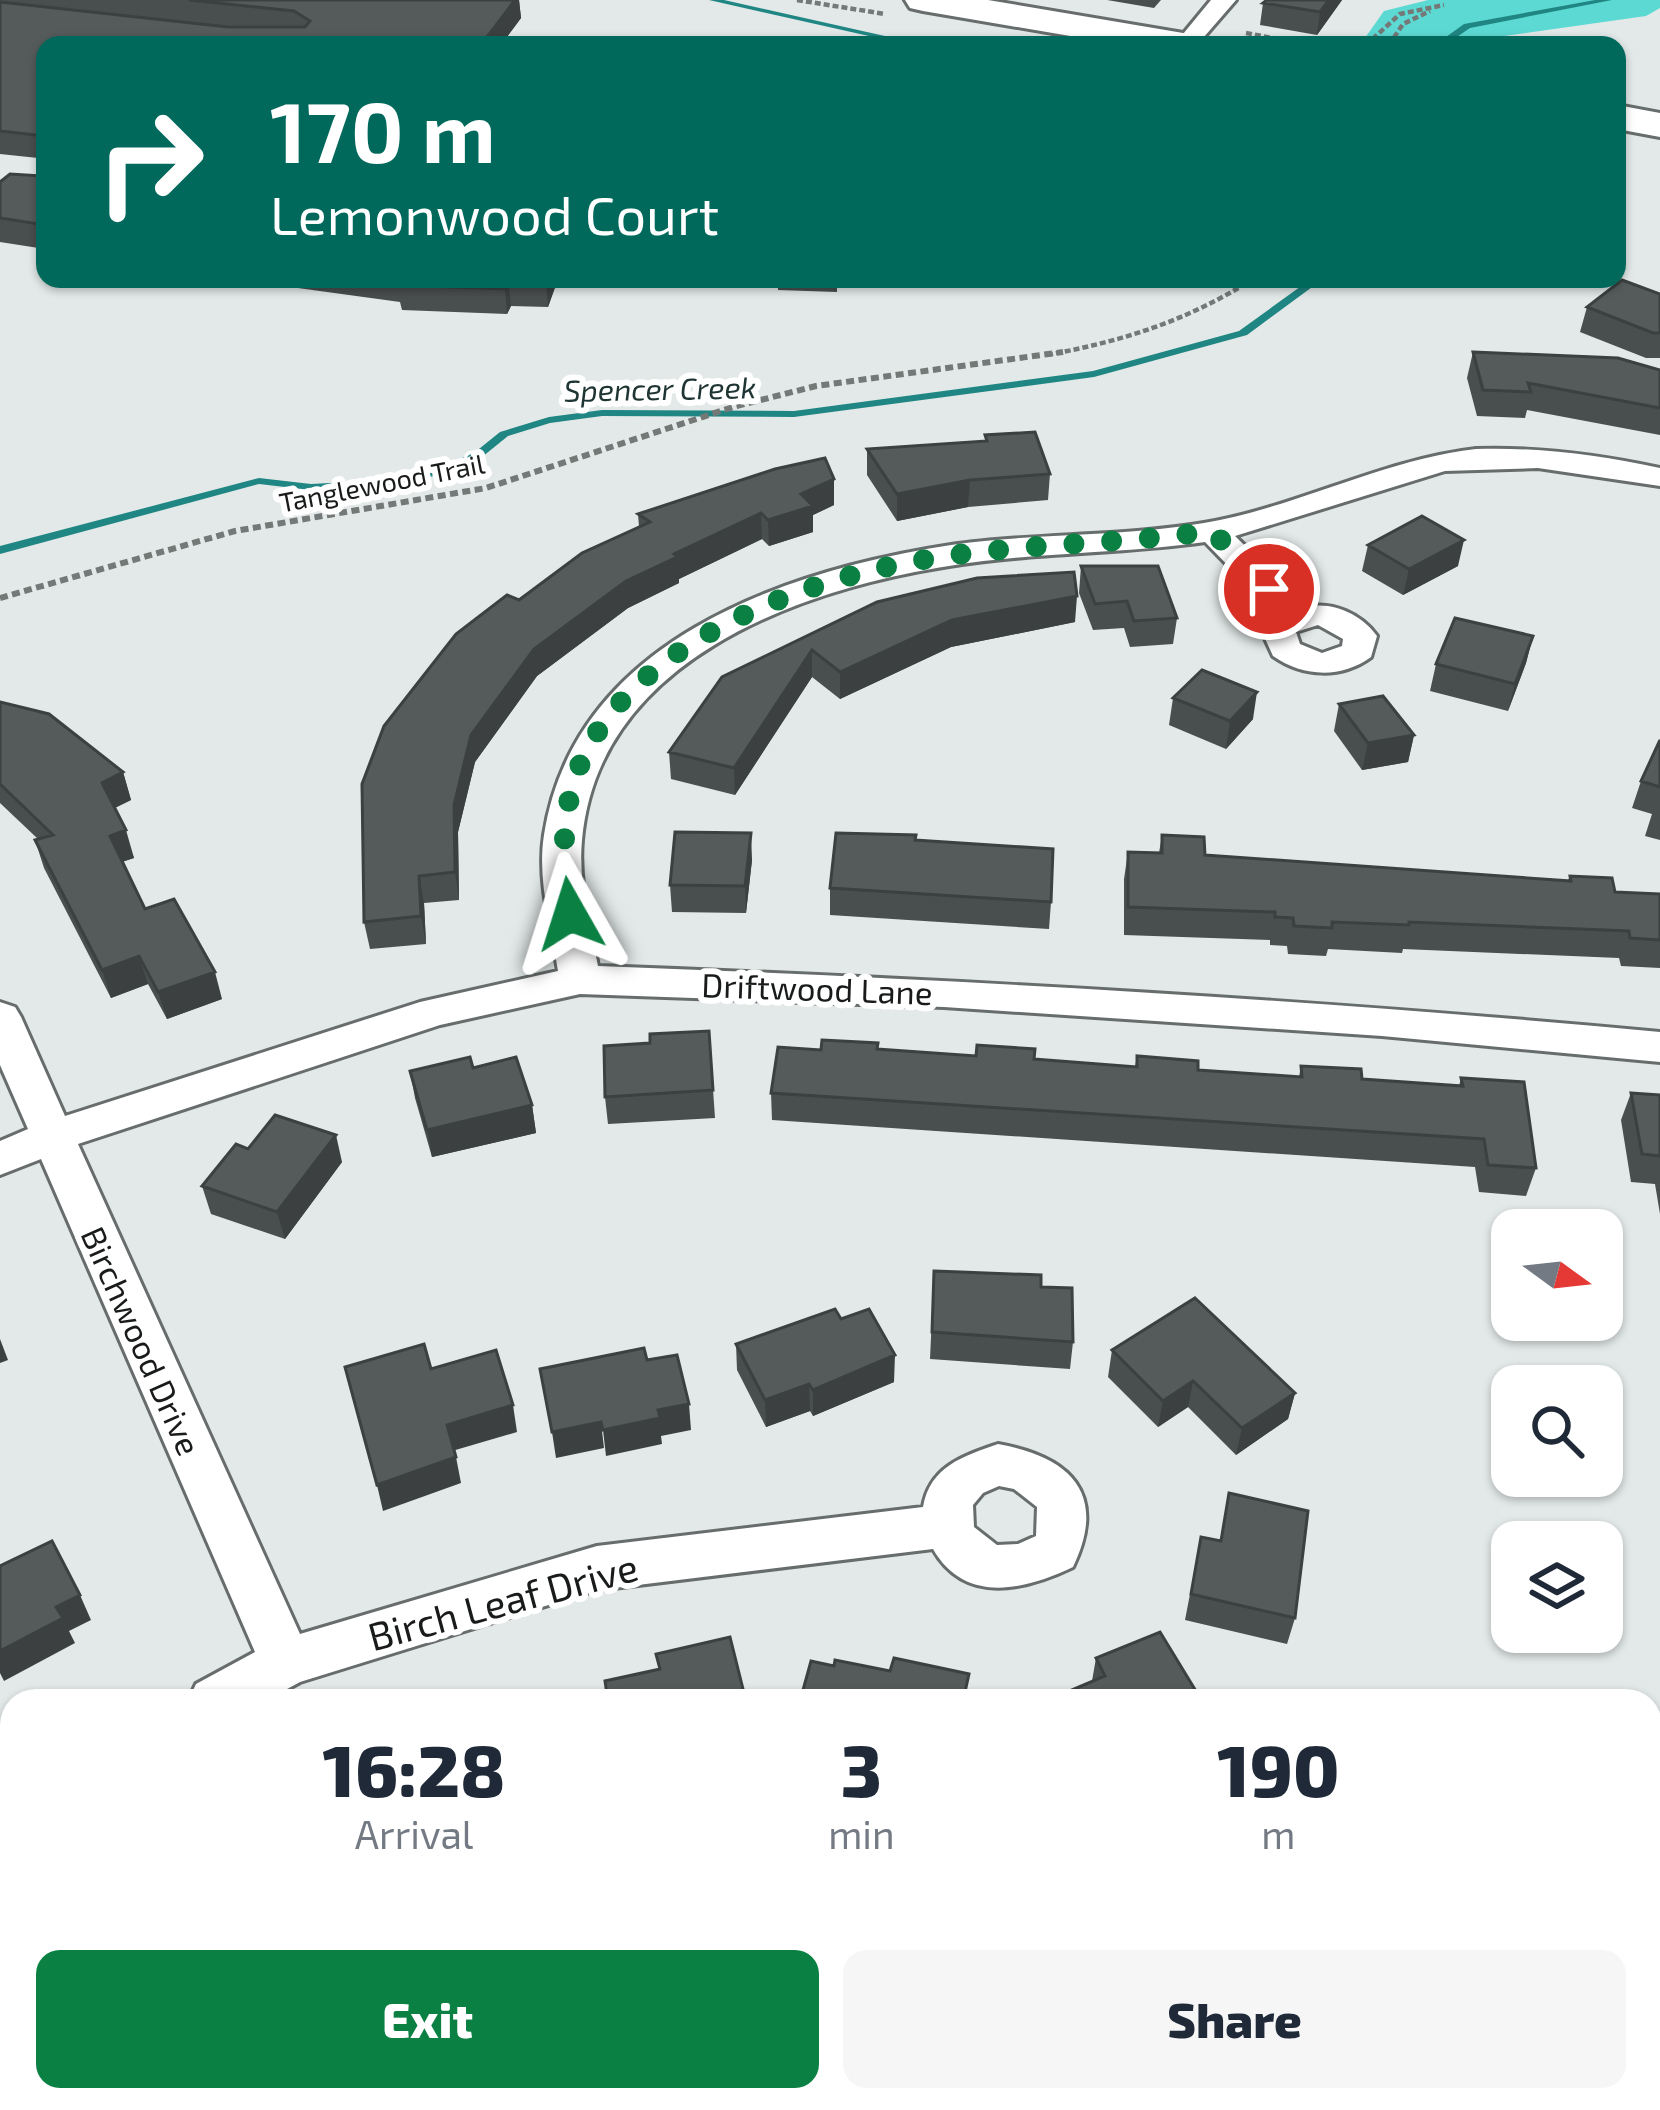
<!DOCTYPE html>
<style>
:root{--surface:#fff;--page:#f6f6f7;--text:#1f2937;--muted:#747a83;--accent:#0b8043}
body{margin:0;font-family:"Exo 2",sans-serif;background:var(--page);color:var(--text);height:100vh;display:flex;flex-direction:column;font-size:45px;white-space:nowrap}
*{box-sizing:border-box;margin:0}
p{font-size:39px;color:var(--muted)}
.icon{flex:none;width:66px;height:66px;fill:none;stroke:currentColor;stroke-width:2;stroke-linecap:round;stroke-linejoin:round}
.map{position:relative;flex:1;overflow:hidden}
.panel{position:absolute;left:0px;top:1689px;width:1662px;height:423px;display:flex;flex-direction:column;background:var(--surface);border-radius:36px 36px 0 0;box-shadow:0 3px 9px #0004}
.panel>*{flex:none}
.banner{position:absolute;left:36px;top:36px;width:1590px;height:252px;border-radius:24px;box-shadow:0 3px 9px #0004;background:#00695c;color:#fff;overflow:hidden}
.needle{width:78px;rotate:105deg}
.buttons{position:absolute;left:1491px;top:1209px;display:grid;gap:24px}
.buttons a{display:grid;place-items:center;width:132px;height:132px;border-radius:24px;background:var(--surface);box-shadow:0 3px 9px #0004;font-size:60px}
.pin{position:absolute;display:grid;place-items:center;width:102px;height:102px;color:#fff;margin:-51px;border:6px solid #fff;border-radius:50%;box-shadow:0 3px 12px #0007}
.me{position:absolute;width:132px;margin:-66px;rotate:354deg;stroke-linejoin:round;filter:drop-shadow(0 0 9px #0008)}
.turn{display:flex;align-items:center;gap:42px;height:252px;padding:0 36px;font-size:54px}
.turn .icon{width:156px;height:156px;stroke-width:2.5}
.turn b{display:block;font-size:84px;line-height:102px}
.eta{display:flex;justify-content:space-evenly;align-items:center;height:204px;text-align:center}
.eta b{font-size:72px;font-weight:800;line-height:84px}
.button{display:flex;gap:24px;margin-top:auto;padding:24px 36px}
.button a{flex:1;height:138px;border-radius:24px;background:var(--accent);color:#fff;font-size:48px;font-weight:800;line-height:138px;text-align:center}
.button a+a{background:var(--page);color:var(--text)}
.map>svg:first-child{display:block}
.green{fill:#5dd9d3}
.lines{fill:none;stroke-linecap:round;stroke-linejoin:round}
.stream{fill:#208683;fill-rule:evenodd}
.street-casing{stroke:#676d6c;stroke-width:6}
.primary-casing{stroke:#676d6c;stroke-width:6}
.path-far1{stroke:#747877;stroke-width:4.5;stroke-dasharray:6 3;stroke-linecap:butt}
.path{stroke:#747877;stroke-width:6;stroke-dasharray:8 4.5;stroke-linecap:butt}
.street{fill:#fff;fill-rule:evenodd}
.primary{fill:#fff;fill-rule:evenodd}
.wall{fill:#494e4e}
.shaded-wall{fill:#3c4040}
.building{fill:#555b5b;stroke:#3c4040;stroke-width:3}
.route{stroke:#0b8043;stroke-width:21;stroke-dasharray:0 37.8}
.labels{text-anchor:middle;stroke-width:12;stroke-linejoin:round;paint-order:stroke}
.far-street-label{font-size:27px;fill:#191b1b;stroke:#fff}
.far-water-label{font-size:30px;font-style:italic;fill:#1e3533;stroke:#fff}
.street-label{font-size:33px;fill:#191b1b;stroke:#fff}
.near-street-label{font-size:39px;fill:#191b1b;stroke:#fff}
</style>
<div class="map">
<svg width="1660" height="2110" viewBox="0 0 1660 2110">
<rect width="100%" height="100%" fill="#e2e9e8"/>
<path class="green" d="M1428,0H1660V8L1646,16L1483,39L1480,45H1360L1384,11Z"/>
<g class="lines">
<path class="stream" d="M709,0H724L925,45H909Z
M1595,0H1612L1470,28L1445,45H1435L1464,24Z
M1311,279H1323L1247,335L1094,377L794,417L602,416L550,423L508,436L482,457L434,476L384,486L311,490L259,484L0,554V546L259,478L311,484L384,480L431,470L474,453L500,432L549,417L602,410L794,411L1093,371L1239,331Z"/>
<defs>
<path id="street" d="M1211,0H1236L1197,45H1174Z
M1476,449C1539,447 1599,455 1660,468V486L1538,468L1445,471L1235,536L1307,607C1333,601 1362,615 1377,636L1371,657C1341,679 1303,677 1273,656L1262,632L1277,616L1205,542C1120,554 1034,552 949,566C797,590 598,661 582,840C578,882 590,925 598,966C953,979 1306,999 1660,1032V1062L1382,1036L944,1007L580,994L440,1025L78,1144L300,1634L597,1546L923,1507C930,1466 964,1456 998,1444C1071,1457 1108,1494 1073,1567C1025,1590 965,1605 933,1549L597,1590L300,1682L265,1701H188L196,1684L255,1652L41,1159L0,1175V1141L28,1129L0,1065V1002L15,1007L21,1017L65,1116L420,1002L558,971C551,927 537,879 544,835C574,642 782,571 951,545C1035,533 1121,537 1204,523C1298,507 1381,460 1476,449ZM1318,625L1343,639L1342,646L1322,653L1300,644L1296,632ZM999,1486L1014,1489L1037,1507L1036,1536L1018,1544L997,1545L974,1527L973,1505L983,1493Z
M12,1787V1843L0,1848V1791Z"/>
<path id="primary" d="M905,0H988L1189,34L1202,37L1208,45H1123L923,11L910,8Z
M1617,105L1660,113V137L1617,129Z"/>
</defs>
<use href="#street" class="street-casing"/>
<use href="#primary" class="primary-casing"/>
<path class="path-far1" d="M797,0L885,14
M1246,33L1309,45
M1366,45L1400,14L1444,5
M1389,45L1403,24L1430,11
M1047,355C1123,341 1187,321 1253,279"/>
<path class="path" d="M0,598L235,531L486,488L733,407L816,386L1063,352"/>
<use href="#street" class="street"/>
<use href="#primary" class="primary"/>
</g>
<path class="wall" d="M0,0H519L521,18L501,45H45V249L0,242V182L42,176V173L38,158L0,154Z
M1107,0H1161L1154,8Z
M1342,0L1317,35L1260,25L1263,3Z
M275,279H558L548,307L511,306L507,314L402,310L400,302L276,285Z
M778,279H837V292L778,290Z
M1660,294V358H1646L1580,332L1587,307Z
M1473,352L1660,370V435L1527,410L1525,418L1477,416L1467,378Z
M985,435L1050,474L1048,500L968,507L897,521L867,475V449L985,441Z
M834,505L813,515V532L769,546L762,539L679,579V583L628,608L537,676L475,762L458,832L459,900L424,903L426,944L370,949L364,922L519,600L639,527L638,514Z
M1368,545L1458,566L1403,595L1362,571Z
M1081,566L1177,618L1173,644L1130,647L1124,628L1093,630L1079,593Z
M877,602L1075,622L951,647L840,699L812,677L735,795L671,779L669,752Z
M1533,636L1526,663L1508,711L1430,691L1436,664Z
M1173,698L1253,719L1226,749L1169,725Z
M0,702L123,772L131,800L115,808L134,858L122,862L145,909L222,999L167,1019L148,984L111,998L44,868L35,840L38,839L0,803Z
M1339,704L1414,735L1408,762L1362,770L1334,731Z
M1660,740V840L1645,836L1652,814L1632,808L1641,781Z
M1162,835L1205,855L1568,880L1570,876L1615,892L1660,894V968L1621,966L1619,958L1403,949L1402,953L1328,949L1326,956L1288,954L1287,946L1270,945V940L1124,935V879L1128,852L1159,853Z
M915,840L1051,902L1049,929L830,915V888Z
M752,860L746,913L672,912L670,885Z
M709,1031L715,1118L608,1124L605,1097L650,1043Z
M878,1049L1135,1067L1137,1056L1198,1070L1299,1077L1301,1066L1362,1079L1459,1086L1461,1078L1536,1168L1526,1196L1479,1192L1475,1167L772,1120L771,1093L821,1050Z
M473,1068L532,1105L536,1133L432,1157L415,1098L410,1071Z
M1631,1093L1660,1095V1214L1655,1184L1631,1182L1621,1120Z
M248,1149L342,1162L285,1239L211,1214L202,1186Z
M934,1271L1041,1287L1073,1342L1070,1369L930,1359Z
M841,1319L894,1382L813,1416L810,1411L766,1427L737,1370L736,1344Z
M1112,1350L1295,1393L1288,1419L1236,1455L1188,1407L1158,1427L1108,1377Z
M1229,1493L1295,1618L1287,1644L1185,1620L1201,1537L1220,1541Z
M1096,1658L1202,1701H1053V1698L1092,1681Z
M1499,2100H1549L1601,2110H1493Z"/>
<path class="shaded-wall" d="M515,0H519L521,18L501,45H481Z
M1329,0H1342L1317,35L1320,12Z
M547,279H558L548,307L546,282Z
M508,281L511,306L507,314L505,289Z
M834,479V505L813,515V532L769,546L768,520L801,494Z
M970,480L968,507L897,521V494Z
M761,513L762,539L679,579V583L628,608L537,676L475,762L458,832L459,900L455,872L454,805L471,735L534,649L626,581L674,554Z
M1464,540L1458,566L1403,595L1409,569Z
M1077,596L1075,622L951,647L840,699V672L952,620Z
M1533,636L1526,663L1508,711L1515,684Z
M812,650V677L735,795L734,768Z
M1257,692L1253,719L1226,749L1230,721Z
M1414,735L1408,762L1362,770L1368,743Z
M123,772L131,800L110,810L102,783Z
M126,830L134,858L118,863L110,836Z
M751,833L752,860L746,913L745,886Z
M419,876L424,903L426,944L421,916Z
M139,956L148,984L111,998L102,970Z
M215,972L222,999L167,1019L158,992Z
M532,1105L536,1133L432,1157L427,1130Z
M336,1135L342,1162L285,1239L277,1212Z
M0,1339L8,1360L0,1363Z
M895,1355L894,1382L813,1416V1390Z
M1193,1381L1188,1407L1158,1427L1163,1401Z
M809,1384L810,1411L766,1427L765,1400Z
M1295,1393L1288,1419L1236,1455L1242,1428Z
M689,1404L691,1430L661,1436L662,1444L606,1456L603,1430L658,1410Z
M513,1405L517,1432L452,1451L447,1425Z
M601,1422L604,1448L556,1458L552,1432Z
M456,1457L461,1483L383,1511L377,1485Z
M80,1595L91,1620L69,1631L75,1643L4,1681L0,1673V1651L56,1607Z
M16,2100H45L49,2107L46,2110H2Z"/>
<path class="building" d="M189,0H515L481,45H45V136L0,131V2L228,27H305L310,21L294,11Z
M1267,0H1329L1320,12L1263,3Z
M45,146V225L0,218V182L10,174L42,176L43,157L37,152Z
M401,279H547L546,282L508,281L505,289L398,285Z
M1622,280L1660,294V333H1653L1587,307Z
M1473,352L1618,358L1660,370V408L1528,383L1531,392L1483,390Z
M1035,432L1050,474L970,480L897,494L867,449L987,441L985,435Z
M825,458L834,479L801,494L813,506L768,520L761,513L674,554L677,557L626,581L534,649L471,735L454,805L455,872L419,876L421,916L364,922L362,784L384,726L456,634L507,595L519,600L582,553L650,522L638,514L775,469Z
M1422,516L1464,540L1409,569L1368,545Z
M1081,566H1158L1177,618L1134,621L1127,601L1095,604Z
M1074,572L1077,596L952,620L840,672L812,650L734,768L669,752L722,677L877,602L977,578Z
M1455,618L1533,636L1515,684L1436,664Z
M1202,670L1257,692L1230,721L1173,698Z
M1383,696L1414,735L1368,743L1339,704Z
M0,702L49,714L123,772L102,783L126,830L110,836L145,909L174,899L215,972L158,992L139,956L102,970L35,840L53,835L0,784Z
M1660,740V787L1641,781Z
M675,832L751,833L745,886L670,885Z
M836,833L916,835L915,840L1053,849L1051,902L830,888Z
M1162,835L1204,837L1205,855L1571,881L1570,876L1612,878L1615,892L1660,894V940L1630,938L1629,931L1409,922V925L1332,922V928L1294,926L1293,918L1275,917V912L1128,907V852L1162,853Z
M709,1031L713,1090L605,1097L604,1046L650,1043V1034Z
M822,1040L878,1043L877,1049L976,1056L977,1045L1035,1049L1034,1059L1137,1067V1056L1198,1061V1070L1302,1077L1301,1066L1361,1069L1362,1079L1463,1086L1461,1078L1524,1082L1536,1168L1488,1165L1484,1139L771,1093L778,1047L821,1050Z
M470,1057L473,1068L516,1057L532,1105L427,1130L410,1071Z
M1631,1093L1660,1095V1156L1642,1154Z
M275,1115L336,1135L277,1212L202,1186L236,1144L248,1149Z
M934,1271L1041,1275V1287L1072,1288L1073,1342L932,1332Z
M1195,1298L1295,1393L1242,1428L1193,1381L1163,1401L1112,1350Z
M835,1309L841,1319L869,1309L895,1355L813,1390L809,1384L765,1400L736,1344Z
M424,1344L431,1369L496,1350L513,1405L447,1425L456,1457L377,1485L345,1367Z
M644,1348L647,1360L677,1355L689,1404L658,1410L660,1418L603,1430L601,1422L552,1432L540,1369Z
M1229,1493L1308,1511L1295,1618L1191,1594L1201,1537L1221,1541Z
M52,1541L80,1595L56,1607L63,1618L0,1651V1566Z
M1160,1632L1202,1701H1055L1053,1698L1105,1676L1096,1658Z
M730,1637L746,1701H608L605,1681L660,1669L656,1654Z
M894,1658L969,1674L963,1701H800L811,1661L834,1666L835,1660L890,1671Z
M4,1942L12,1955V2100H16L0,2110V1945Z
M602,2100H642L645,2110H578Z
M717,2100H1397V2103L1436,2110H719Z
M1504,2100H1549L1601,2110H1505Z"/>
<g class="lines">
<path class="route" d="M570,914C564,874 561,836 570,796C600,664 767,593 886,567C993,543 1104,546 1212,531L1269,589"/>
</g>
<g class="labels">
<g class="far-street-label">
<text transform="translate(382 484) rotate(-11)" y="9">Tanglewood Trail</text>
</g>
<g class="far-water-label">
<text transform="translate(660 390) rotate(-1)" y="10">Spencer Creek</text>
</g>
<g class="street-label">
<text transform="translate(817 989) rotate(2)" y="12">Driftwood Lane</text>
<text transform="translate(141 1341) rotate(66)" y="12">Birchwood Drive</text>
</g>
<g class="near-street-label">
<text transform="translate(503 1602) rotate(-15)" y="14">Birch Leaf Drive</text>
</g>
</g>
</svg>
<div class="buttons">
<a><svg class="needle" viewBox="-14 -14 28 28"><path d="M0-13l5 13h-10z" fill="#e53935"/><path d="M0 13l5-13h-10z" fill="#747a83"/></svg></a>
<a><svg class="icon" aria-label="search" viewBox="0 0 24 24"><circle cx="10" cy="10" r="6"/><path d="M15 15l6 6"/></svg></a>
<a><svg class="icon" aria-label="layers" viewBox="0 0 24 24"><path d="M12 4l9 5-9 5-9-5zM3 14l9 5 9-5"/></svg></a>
</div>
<div class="pin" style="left:1269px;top:589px;background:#d93025"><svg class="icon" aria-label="arrive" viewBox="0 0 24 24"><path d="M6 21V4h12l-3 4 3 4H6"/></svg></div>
<svg class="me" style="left:570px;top:914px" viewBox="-20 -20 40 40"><path d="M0-17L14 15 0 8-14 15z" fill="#0b8043" stroke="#fff" stroke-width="4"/></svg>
<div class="banner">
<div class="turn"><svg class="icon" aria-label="right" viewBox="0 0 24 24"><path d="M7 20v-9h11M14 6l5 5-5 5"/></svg><div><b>170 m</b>Lemonwood Court</div></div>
</div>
<section class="panel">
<div class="eta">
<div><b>16:28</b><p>Arrival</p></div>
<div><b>3</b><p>min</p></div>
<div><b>190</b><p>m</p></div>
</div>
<div class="button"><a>Exit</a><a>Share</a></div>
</section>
</div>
